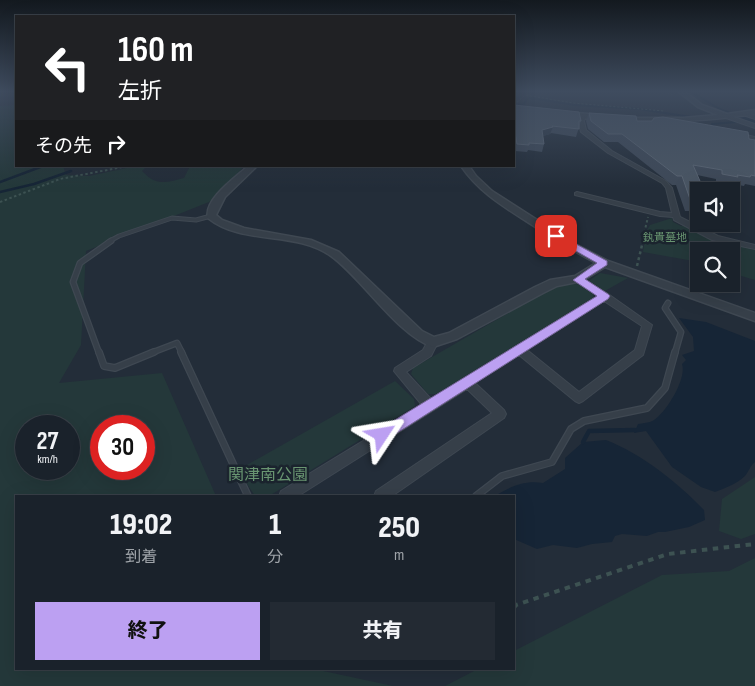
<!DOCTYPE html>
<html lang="ja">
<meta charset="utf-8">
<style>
:root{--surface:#1a222b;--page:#232a33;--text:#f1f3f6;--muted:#9fa4a9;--line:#383f47;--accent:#bca0f2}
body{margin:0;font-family:"Sofia Sans Condensed","Noto Sans JP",sans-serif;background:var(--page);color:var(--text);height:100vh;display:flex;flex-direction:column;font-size:19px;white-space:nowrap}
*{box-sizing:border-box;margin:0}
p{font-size:16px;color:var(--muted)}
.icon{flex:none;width:28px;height:28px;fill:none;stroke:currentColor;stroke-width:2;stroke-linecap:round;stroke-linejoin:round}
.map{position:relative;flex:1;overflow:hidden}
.side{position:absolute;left:15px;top:495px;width:500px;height:175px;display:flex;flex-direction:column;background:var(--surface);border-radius:0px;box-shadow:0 5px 20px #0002,0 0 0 1px var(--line)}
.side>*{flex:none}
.top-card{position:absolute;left:15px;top:15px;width:500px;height:152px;border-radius:0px;box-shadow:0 5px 20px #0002,0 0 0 1px var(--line);background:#202124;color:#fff;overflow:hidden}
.buttons{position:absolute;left:690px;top:182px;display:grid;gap:10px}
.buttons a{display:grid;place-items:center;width:50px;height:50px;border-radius:0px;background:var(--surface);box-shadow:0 5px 20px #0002,0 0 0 1px var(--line);font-size:25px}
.speed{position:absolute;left:15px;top:415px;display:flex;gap:10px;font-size:25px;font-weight:700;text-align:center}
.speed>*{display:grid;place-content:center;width:65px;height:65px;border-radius:50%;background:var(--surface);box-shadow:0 5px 20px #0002,0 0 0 1px var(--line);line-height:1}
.speed small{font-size:12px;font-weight:400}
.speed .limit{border:8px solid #d22;background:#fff;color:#111}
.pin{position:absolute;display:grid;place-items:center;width:42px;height:42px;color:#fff;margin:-21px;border-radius:10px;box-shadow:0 2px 8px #0006}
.me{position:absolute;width:55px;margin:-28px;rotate:57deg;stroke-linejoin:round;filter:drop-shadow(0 0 4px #0008)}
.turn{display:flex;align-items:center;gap:18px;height:105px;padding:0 20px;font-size:22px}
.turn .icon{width:65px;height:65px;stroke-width:2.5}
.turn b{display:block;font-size:35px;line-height:42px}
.then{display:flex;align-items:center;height:48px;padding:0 20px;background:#0003;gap:10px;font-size:19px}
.eta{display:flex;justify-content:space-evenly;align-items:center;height:85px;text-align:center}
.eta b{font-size:30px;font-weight:800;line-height:35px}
.cta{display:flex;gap:10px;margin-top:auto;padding:10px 20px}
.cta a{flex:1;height:58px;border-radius:0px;background:var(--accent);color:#111;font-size:20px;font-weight:800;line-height:58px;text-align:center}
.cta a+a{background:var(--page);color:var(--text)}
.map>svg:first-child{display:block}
.green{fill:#24383a;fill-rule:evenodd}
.water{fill:#162536}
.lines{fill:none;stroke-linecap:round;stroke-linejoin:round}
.stream-far2{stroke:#162536;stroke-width:2}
.stream-far1{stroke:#162536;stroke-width:2.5}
.stream{stroke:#162536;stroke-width:4.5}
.river{fill:#162536;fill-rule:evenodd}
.service-far2-casing{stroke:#3f4852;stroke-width:5}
.service-far1-casing{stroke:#3f4852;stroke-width:7}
.service-casing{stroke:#3f4852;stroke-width:8}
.minor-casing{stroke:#3f4852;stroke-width:2}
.tertiary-casing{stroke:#3f4852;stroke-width:3}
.path-far3{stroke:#3d5252;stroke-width:1;stroke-dasharray:2 2;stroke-linecap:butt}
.path-far2{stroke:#3d5252;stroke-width:2;stroke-dasharray:2.5 2.5;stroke-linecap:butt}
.path-far1{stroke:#3d5252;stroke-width:2.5;stroke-dasharray:3 3;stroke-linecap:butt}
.path{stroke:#3d5252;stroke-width:4;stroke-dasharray:5.5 5.5;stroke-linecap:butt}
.service-far2{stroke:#363f49;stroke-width:3}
.service-far1{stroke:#363f49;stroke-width:4.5}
.service{stroke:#363f49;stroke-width:5.5}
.minor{fill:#363f49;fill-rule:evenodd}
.tertiary{fill:#363f49;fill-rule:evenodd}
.wall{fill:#3e4958}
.shaded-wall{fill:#2e3947}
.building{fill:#4a5664;stroke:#5a6573}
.route{fill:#bca0f2;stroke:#7a689d}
.labels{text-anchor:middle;stroke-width:5;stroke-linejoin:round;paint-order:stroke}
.far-park-label{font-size:11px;fill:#699571;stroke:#1b242e}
.near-park-label{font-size:16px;fill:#699571;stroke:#1b242e}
</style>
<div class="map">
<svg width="755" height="686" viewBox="0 0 755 686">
<rect width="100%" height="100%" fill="#232d39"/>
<path class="green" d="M16,105V166H63L66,175L89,176L136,166H147L142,171C156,186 165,183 184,178L190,166H244L214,200L86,251L81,345L59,383L162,373L216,496H16V669H314L393,686H0V106ZM26,426H69V469H26ZM101,426H144V469H101Z
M672,218L673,222L681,226L684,225L711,237L755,248V280L731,273V251H699V262L643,252L646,232L650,225Z
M600,273L628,278L603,292L590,285V280Z
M571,283L580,285L593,294V298L436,394H428L411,374L413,368L553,287Z
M395,381L414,399L415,406L269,496H255L238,470Z
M755,477V534L741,539L719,531L722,499Z
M755,558V686H445L478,669H514V651L662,575L729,571Z"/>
<path class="water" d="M679,318L706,322L755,341V462C750,466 749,471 745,476C737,484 725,488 715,492L701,487L672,467L646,431L634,433L638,424C643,423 650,423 654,420C666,412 687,379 682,364L686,360L682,355L694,351L693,337Z
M606,440C642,454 677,482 704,510L705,520L689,527L665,532H658L647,536L622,534L615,536L612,542L592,544L577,548L553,545L537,549L514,539V496H494C511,487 523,480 543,483L565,469V458L583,442Z"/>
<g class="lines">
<path class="stream-far2" d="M690,91L718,108L734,115
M514,103L523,105L528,98H531L575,105L640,109L697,118
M716,129L712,124L736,122"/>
<path class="stream-far1" d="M0,182L43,166
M0,192L34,184L71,171"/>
<path class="stream" d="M583,442L589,431L635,430"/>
<path class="river" d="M734,112L755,118V126L730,117L728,115Z"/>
<defs>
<path id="service-far2" d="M108,242L119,236L172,218L196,220L211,216"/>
<path id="service-far1" d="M668,303L665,308L681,332L675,353
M99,353L73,282L80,263L111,241
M151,353L177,343L182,353"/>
<path id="service" d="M99,352L104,366L115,368L154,352
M181,352L248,496
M476,496L502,476L552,462L571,429L584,421L647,408L665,388L675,352"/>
<path id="minor" d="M745,112L755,115V119L743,115Z
M583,114L586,116L584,121L586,130L612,151L666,181L672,188L680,217L718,236L755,245V249L712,240L674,220L673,217L660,216L575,195V193L577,192L660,212L672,213L666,188L662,183L608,153L581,132L578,121Z
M728,115L755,124V128L726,118V116Z
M737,133L755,137V141L735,136V134Z
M578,276L608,294L652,325L643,355L583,401L579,403L575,401L519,355L475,383L504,410L506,414L504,418L392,496H374L376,491L492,413L467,389L298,496H279L281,491L422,405L394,371L395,368L423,350L429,339H437L438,342L431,356L406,372L431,399L598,296L575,281L574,279L575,277ZM604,301L642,326L635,350L579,392L527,350Z"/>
<path id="tertiary" d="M678,91H684L702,105L727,114L755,110V114C701,122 649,124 594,119C584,118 569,119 561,114L564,112L636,118H683L718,115L698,107Z
M248,166H257L225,197L216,215L222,220L244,228L311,240L339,252L422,331L434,337L449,333L535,287L550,280L575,276L596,263C572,250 549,236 526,221C501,205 478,191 461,166H469L476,176L492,191L573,243L608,261L755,313V321L605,267L582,281L557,286L543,293L457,339L433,347C397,335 362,278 331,256C295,230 243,246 208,218C203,200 236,177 248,166Z"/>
</defs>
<use href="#service-far2" class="service-far2-casing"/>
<use href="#service-far1" class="service-far1-casing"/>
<use href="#service" class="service-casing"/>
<use href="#minor" class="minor-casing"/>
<use href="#tertiary" class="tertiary-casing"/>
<path class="path-far3" d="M664,91L675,96
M514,105L525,95L573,103L664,111"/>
<path class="path-far2" d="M0,202L60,179L128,166
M642,242L648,217"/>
<path class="path-far1" d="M637,266L643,241"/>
<path class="path" d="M514,608L516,605L668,554L755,544"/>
<use href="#service-far2" class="service-far2"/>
<use href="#service-far1" class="service-far1"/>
<use href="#service" class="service"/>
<use href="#minor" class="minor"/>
<use href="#tertiary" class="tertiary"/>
</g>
<path class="wall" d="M514,105L581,121L576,137L551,133L550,134L543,136L544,144L542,152L528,150L527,152L515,151L514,144Z
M589,113L637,121L755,140V186L745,184L744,186L733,184L731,186L716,183V179L697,175L699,191V211H685L676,185H672L618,142H604L588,129L586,121Z"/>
<path class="shaded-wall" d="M553,127L550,134L540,137L542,130Z"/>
<path class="building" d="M514,105L579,112L581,121H579V129L552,126L553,127L542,130L544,144L529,143V145L517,144L515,132H514Z
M589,113L636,116L637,121H652L654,118L663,117L748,132L749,139L755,140V176L751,175L750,177L737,175L738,177L722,174V170L693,165L703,188L720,191H699V202H691L682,176H677L622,134H608L591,121Z"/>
<linearGradient id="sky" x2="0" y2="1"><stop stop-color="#13191f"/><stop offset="0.49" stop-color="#3f4c5f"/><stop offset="1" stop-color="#3f4c5f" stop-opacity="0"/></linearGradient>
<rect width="755" height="187" fill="url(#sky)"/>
<path class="route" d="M556,233L607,261V265L585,279L608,294L610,296L608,299L386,440L382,442L377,440L375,435L377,431L597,296L573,280L597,263L553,238L552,236Z"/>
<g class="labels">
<g class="far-park-label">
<text x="665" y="241">釻貴墓地</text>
</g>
<g class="near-park-label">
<text x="268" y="480">関津南公園</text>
</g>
</g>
</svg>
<div class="buttons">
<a><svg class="icon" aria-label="sound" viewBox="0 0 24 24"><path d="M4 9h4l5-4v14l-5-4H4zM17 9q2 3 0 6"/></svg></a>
<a><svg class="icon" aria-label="search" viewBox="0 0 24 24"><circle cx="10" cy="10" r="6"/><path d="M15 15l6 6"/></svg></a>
</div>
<div class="speed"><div>27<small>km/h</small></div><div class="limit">30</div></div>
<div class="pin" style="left:556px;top:236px;background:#d93025"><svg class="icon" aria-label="arrive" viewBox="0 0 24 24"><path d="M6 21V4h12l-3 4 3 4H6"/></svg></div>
<svg class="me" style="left:382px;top:435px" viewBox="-20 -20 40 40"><path d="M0-17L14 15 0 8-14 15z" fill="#bca0f2" stroke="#fff" stroke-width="4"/></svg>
<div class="top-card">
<div class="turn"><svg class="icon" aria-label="left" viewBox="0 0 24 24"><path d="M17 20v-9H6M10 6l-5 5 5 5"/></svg><div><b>160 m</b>左折</div></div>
<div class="then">その先<svg class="icon" aria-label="right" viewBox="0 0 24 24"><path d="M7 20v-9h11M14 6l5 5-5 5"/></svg></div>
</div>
<section class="side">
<div class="eta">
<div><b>19:02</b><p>到着</p></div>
<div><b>1</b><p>分</p></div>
<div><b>250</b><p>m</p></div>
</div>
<div class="cta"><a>終了</a><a>共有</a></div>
</section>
</div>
